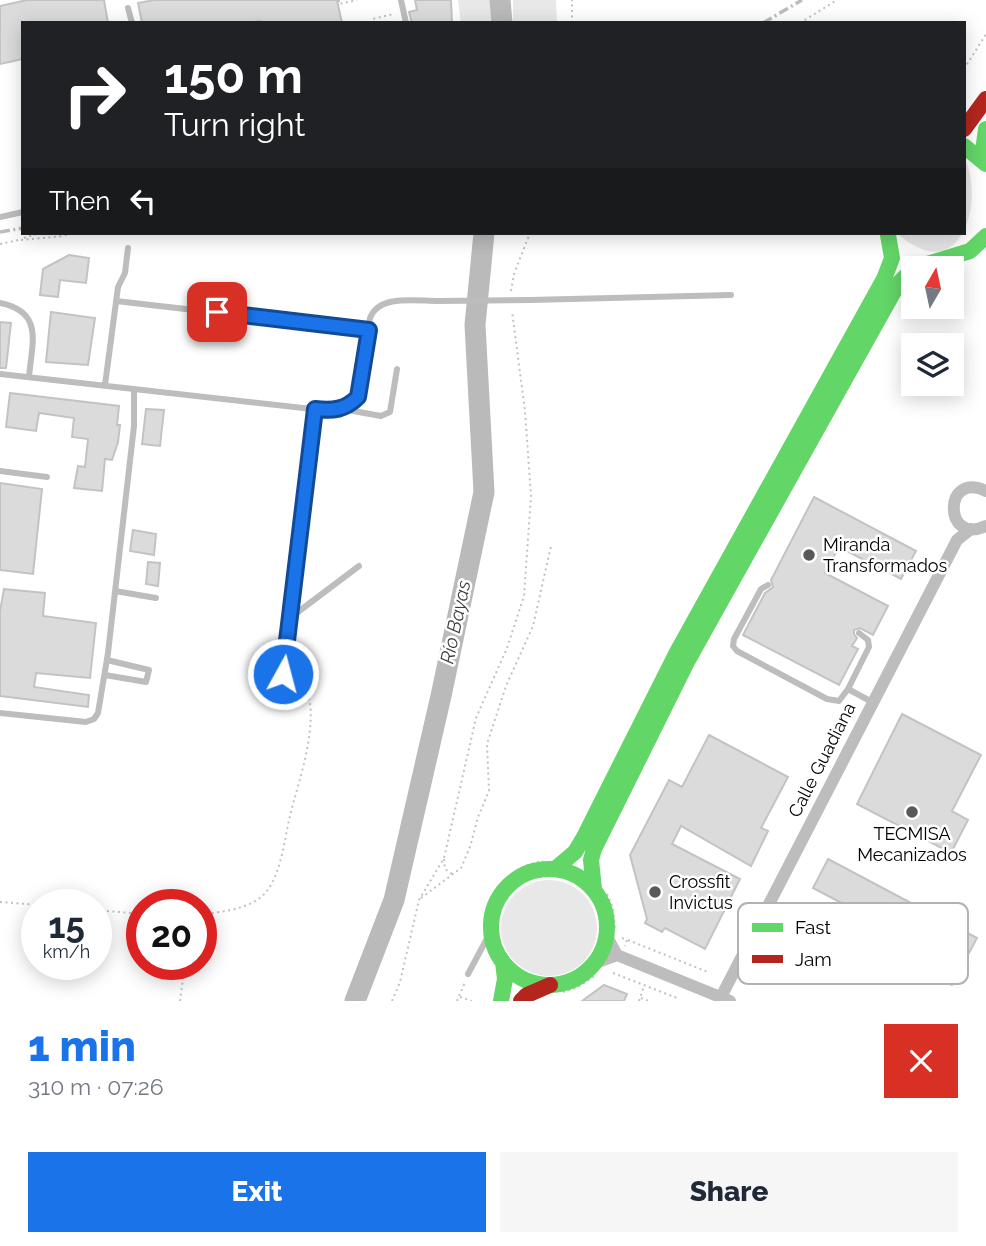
<!DOCTYPE html>
<meta charset="utf-8">
<style>
:root{--surface:#fff;--page:#f6f6f7;--text:#1f2937;--muted:#747a83;--accent:#1a73e8}
body{margin:0;font-family:Raleway,sans-serif;background:var(--page);color:var(--text);height:100vh;display:flex;flex-direction:column;font-size:26px;white-space:nowrap}
*{box-sizing:border-box;margin:0}
p{font-size:23px;color:var(--muted)}
.icon{flex:none;width:38px;height:38px;fill:none;stroke:currentColor;stroke-width:2;stroke-linecap:round;stroke-linejoin:round}
.map{position:relative;height:1001px;overflow:hidden}
.side{display:flex;flex-direction:column;background:var(--surface);flex:1}
.side>*{flex:none}
.top-card{position:absolute;left:21px;top:21px;width:945px;height:214px;border-radius:0px;box-shadow:0 4px 18px #0003;background:#202124;color:#fff;overflow:hidden}
.needle{width:46px;rotate:9deg}
.buttons{position:absolute;left:901px;top:256px;display:grid;gap:14px}
.buttons a{display:grid;place-items:center;width:63px;height:63px;border-radius:0px;background:var(--surface);box-shadow:0 4px 18px #0003;font-size:35px}
.speed{position:absolute;left:21px;top:889px;display:flex;gap:14px;font-size:35px;font-weight:700;text-align:center}
.speed>*{display:grid;place-content:center;width:91px;height:91px;border-radius:50%;background:var(--surface);box-shadow:0 4px 18px #0003;line-height:1}
.speed small{font-size:18px;font-weight:400}
.speed .limit{border:10px solid #d22;background:#fff;color:#111}
.pin{position:absolute;display:grid;place-items:center;width:60px;height:60px;color:#fff;margin:-30px;border-radius:14px;box-shadow:0 4px 10px #0006}
.me{position:absolute;width:77px;margin:-38px;rotate:7deg;stroke-linejoin:round;filter:drop-shadow(0 0 5px #0008)}
.turn{display:flex;align-items:center;gap:24px;height:147px;padding:0 28px;font-size:32px}
.turn .icon{width:91px;height:91px;stroke-width:2.5}
.turn b{display:block;font-size:49px;line-height:60px}
.then{display:flex;align-items:center;height:66px;padding:0 28px;background:#0003;gap:14px;font-size:26px}
.round{display:grid;place-items:center;flex:none;width:74px;height:74px;border-radius:0px;background:var(--page)}
.head{display:flex;align-items:center;justify-content:space-between;height:119px;padding:0 28px}
h1{font-size:42px;font-weight:800;line-height:52px;color:var(--accent)}
.action{display:flex;gap:14px;margin-top:auto;padding:14px 28px}
.action a{flex:1;height:80px;border-radius:0px;background:var(--accent);color:#fff;font-size:28px;font-weight:800;line-height:80px;text-align:center}
.action a+a{background:var(--page);color:var(--text)}
.map>svg:first-child{display:block}
.green{fill:#e8e8e8}
.lines{fill:none;stroke-linecap:round;stroke-linejoin:round}
.river{stroke:#bababa;stroke-width:21}
.building{fill:#dbdbdb;stroke:#c3c3c3;stroke-width:2}
.path{stroke:#c2c2c2;stroke-width:2;stroke-dasharray:2 3.5;stroke-linecap:butt}
.lane{stroke:#bdbdbd;stroke-width:6}
.street{stroke:#bdbdbd;stroke-width:12}
.fast{stroke:#63d668;stroke-width:16}
.jam{stroke:#b3261e;stroke-width:16}
.rail{stroke:#bdbdbd;stroke-width:3.5;stroke-dasharray:10 3.5 2 3.5;stroke-linecap:butt}
.lane-bridge{stroke:#bdbdbd;stroke-width:6}
.route-casing{stroke:#114b97;stroke-width:18}
.route{stroke:#1a73e8;stroke-width:12}
.poi-dot{fill:#595959;stroke:#fff;stroke-width:2.5}
.labels{text-anchor:middle;stroke-width:5;stroke-linejoin:round;paint-order:stroke}
.poi-label{font-size:18px;fill:#000;stroke:#fff;text-anchor:start}
.street-label{font-size:18px;fill:#000;stroke:#fff}
.water-label{font-size:19px;font-style:italic;fill:#3d3d3d;stroke:#fff}
.key{fill:#fff;stroke:#b2b2b2;stroke-width:2}
.key-label{font-size:19px;fill:#000}
</style>
<div class="map">
<svg width="986" height="1001" viewBox="0 0 986 1001">
<rect width="100%" height="100%" fill="#fff"/>
<path class="green" d="M458,0H496L497,23H461Z
M513,0H556L557,23H513Z
M964,157C986,200 961,291 897,233H964Z
M501 928a48 48 0 1 1 96 0a48 48 0 1 1-96 0Z"/>
<g class="lines">
<path class="river" d="M500,0L502,23
M355,1001L394,900L441,696L484,492L475,325L484,233"/>
</g>
<path class="building" d="M27,0H104L108,23H23V59L0,64V6Z
M154,0H337L342,23H261L260,21L251,23H142L138,3Z
M415,0H451L452,23H412L409,12L417,10Z
M69,255L89,258L86,283L60,280L58,297L40,295L43,269Z
M51,312L95,318L88,365L46,362Z
M0,322L11,323L6,368H0Z
M10,393L119,406L117,425H120L118,442L112,460L105,459L102,491L74,488L78,466L85,467L88,439L72,437L74,418L39,413L36,431L6,427Z
M146,409L164,410L160,446L142,444Z
M0,483L42,489L33,574L0,570Z
M814,497L916,551L901,579L839,547L825,573L888,606L873,635L860,628L854,630V634L857,638L852,646L858,649L839,685L743,635L765,593L773,587L771,580Z
M133,530L156,534L154,555L130,551Z
M148,562L160,563L158,586L146,584Z
M4,589L45,593L43,616L96,623L90,678L36,673L34,687L89,695L88,707L0,696V611Z
M902,714L981,755L952,811L968,820L951,853L857,804Z
M709,735L788,777L761,828L768,831L751,866L681,826L672,844L740,879L705,949L665,928L662,932L645,923L647,919L630,855L669,780L682,787Z
M828,859L977,938L952,985L903,964L914,941L813,888Z
M604,985L627,994L624,1001H582Z"/>
<g class="lines">
<path class="path" d="M339,0V4L357,0
M373,23L372,19L394,14
M572,23V0
M800,23L837,0
M964,69L986,34
M24,238L40,233
M21,240L63,236L71,233
M0,244L19,240
M511,291L514,274L530,233
M444,859L445,869L452,874
M607,894L613,908L615,929
M421,898L461,868L470,847L478,817L489,791L487,744L506,686L533,626L551,546
M0,902L39,905
M96,910L142,914
M201,915C222,911 251,910 266,892C282,872 284,840 290,816C298,781 330,699 294,673
M484,925C486,891 510,867 543,861
M622,938L627,940L625,946
M628,940L708,972
M613,973L677,998
M563,992L576,988L595,976
M460,997L472,1001
M641,998L649,1001
M180,1001L185,964
M392,1001L400,982L419,900L444,858L476,718L507,648L524,596L531,496L525,411L512,311
M457,1001L465,982
M639,1001L644,986"/>
<path class="lane" d="M401,0L406,23
M128,8L132,23
M0,217L23,212
M530,300L731,295
M116,301L368,330
M0,303C44,312 32,342 29,377
M0,374L330,411C342,409 349,406 358,397L370,318C379,294 416,301 438,301
M105,385L118,287L125,273L128,248
M342,409L381,416L390,412L397,369
M0,471L47,477
M768,585L761,589L734,639L733,646L737,651L827,699L839,701L848,689L872,702
M115,591L156,598
M290,618L359,566
M283,674L315,409
M105,675L146,682L149,670L107,660
M848,689L869,647L868,640L859,633
M0,713L86,722L94,719L98,713L108,653L134,426V389
M468,974L491,931"/>
<path class="street" d="M986,491C943,470 943,546 986,526
M607,937L617,955L730,1001
M595,963L617,955
M721,997L957,540L971,529"/>
<path class="fast" d="M964,146L986,164
M982,158L986,129
M914,268L970,251L986,236
M555,869L575,852L584,837L676,654L884,279L892,258L888,235
M491 927a58 58 0 1 1 116 0a58 58 0 1 1-116 0Z
M594,889L591,860L594,849L688,660L898,284L914,268
M501,1001L505,979L503,962"/>
<path class="jam" d="M964,129L986,99
M521,1001L527,995L550,985"/>
<path class="rail" d="M763,23L802,0
M0,232L23,228"/>
<path class="lane-bridge" d="M438,301L530,300"/>
</g>
<g class="lines">
<defs>
<path id="route" d="M217,312L369,330L358,397C345,410 333,411 315,409L283,674"/>
</defs>
<use href="#route" class="route-casing"/>
<use href="#route" class="route"/>
</g>
<g class="poi-dot">
<circle cx="809" cy="555" r="7"/>
<circle cx="912" cy="812" r="7"/>
<circle cx="655" cy="892" r="7"/>
</g>
<g class="labels">
<g class="poi-label">
<text x="823" y="551">Miranda<tspan x="823" dy="21">Transformados</tspan></text>
<text x="912" y="840" text-anchor="middle">TECMISA<tspan x="912" dy="21">Mecanizados</tspan></text>
<text x="669" y="888">Crossfit<tspan x="669" dy="21">Invictus</tspan></text>
</g>
<g class="street-label">
<text transform="translate(822 760) rotate(-63)" y="6">Calle Guadiana</text>
</g>
<g class="water-label">
<text transform="translate(455 622) rotate(-78)" y="7">Río Bayas</text>
</g>
</g>
<rect x="738" y="903" width="230" height="81" rx="10" class="key"/>
<rect x="752" y="923" width="31" height="9" fill="#63d668"/>
<rect x="752" y="955" width="31" height="8" fill="#b3261e"/>
<g class="key-label">
<text x="795" y="934">Fast</text>
<text x="795" y="966">Jam</text>
</g>
</svg>
<div class="buttons">
<a><svg class="needle" viewBox="-14 -14 28 28"><path d="M0-13l5 13h-10z" fill="#e53935"/><path d="M0 13l5-13h-10z" fill="#747a83"/></svg></a>
<a><svg class="icon" aria-label="layers" viewBox="0 0 24 24"><path d="M12 4l9 5-9 5-9-5zM3 14l9 5 9-5"/></svg></a>
</div>
<div class="speed"><div>15<small>km/h</small></div><div class="limit">20</div></div>
<div class="pin" style="left:217px;top:312px;background:#d93025"><svg class="icon" aria-label="arrive" viewBox="0 0 24 24"><path d="M6 21V4h12l-3 4 3 4H6"/></svg></div>
<svg class="me" style="left:283px;top:674px" viewBox="-20 -20 40 40"><circle r="17" fill="#1a73e8" stroke="#fff" stroke-width="3"/><path d="M0-11L8 9 0 5-8 9z" fill="#fff"/></svg>
<div class="top-card">
<div class="turn"><svg class="icon" aria-label="right" viewBox="0 0 24 24"><path d="M7 20v-9h11M14 6l5 5-5 5"/></svg><div><b>150 m</b>Turn right</div></div>
<div class="then">Then<svg class="icon" aria-label="left" viewBox="0 0 24 24"><path d="M17 20v-9H6M10 6l-5 5 5 5"/></svg></div>
</div>
</div>
<section class="side">
<div class="head"><div><h1>1 min</h1><p>310 m · 07:26</p></div><a class="round" style="background:#d93025;color:#fff"><svg class="icon" aria-label="close" viewBox="0 0 24 24"><path d="M6 6l12 12M18 6L6 18"/></svg></a></div>
<div class="action"><a>Exit</a><a>Share</a></div>
</section>
